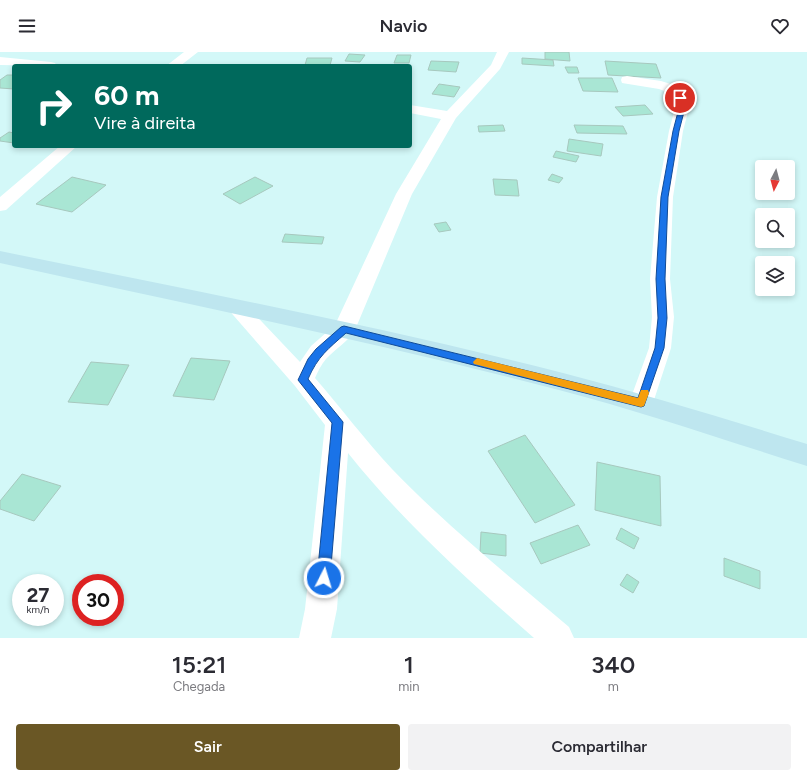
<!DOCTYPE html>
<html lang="pt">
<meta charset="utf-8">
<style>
:root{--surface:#fff;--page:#f2f2f3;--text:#2b2b33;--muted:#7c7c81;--accent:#6a5725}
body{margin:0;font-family:Figtree,sans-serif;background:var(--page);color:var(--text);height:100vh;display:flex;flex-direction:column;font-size:15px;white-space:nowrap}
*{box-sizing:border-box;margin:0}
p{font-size:13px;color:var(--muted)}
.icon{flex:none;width:22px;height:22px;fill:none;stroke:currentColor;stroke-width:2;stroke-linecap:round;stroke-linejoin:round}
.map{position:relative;height:586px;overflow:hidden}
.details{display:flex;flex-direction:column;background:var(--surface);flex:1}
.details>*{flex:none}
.hud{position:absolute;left:12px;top:12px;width:400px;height:84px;border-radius:4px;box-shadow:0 2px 6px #0003;background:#00695c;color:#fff;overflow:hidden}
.needle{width:26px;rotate:186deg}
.controls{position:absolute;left:755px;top:108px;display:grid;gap:8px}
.controls a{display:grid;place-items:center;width:40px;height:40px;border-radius:4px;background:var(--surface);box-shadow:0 2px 6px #0003;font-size:20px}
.speed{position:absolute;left:12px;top:522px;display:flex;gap:8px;font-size:20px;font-weight:700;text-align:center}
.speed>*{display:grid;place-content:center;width:52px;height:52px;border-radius:50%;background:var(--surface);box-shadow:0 2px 6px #0003;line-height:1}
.speed small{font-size:10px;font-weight:400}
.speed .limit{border:6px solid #d22;background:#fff;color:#111}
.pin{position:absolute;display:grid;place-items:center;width:34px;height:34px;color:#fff;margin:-17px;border:2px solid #fff;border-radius:50%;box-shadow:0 1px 4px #0007}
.me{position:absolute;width:44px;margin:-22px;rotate:5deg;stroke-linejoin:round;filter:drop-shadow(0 0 3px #0008)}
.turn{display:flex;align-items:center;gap:14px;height:84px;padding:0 16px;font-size:18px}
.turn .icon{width:52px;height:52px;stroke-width:2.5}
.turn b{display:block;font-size:28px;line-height:34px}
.eta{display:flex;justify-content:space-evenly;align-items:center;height:68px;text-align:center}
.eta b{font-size:24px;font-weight:600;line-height:28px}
.action{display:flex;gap:8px;margin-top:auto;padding:8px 16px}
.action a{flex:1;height:46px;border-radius:4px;background:var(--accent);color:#fff;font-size:16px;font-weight:600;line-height:46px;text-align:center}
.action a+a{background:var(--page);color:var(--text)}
header{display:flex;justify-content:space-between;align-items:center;height:52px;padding:0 16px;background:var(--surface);font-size:18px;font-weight:600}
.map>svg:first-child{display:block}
.building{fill:#a9e6d4;stroke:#a7c8be}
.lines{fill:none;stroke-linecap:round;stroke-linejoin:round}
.street{fill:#fff;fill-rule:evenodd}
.secondary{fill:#bee6ef;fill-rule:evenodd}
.route{fill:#1a73e8;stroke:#114b97}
.slow{fill:#f59e0b}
</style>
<header><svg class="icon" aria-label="menu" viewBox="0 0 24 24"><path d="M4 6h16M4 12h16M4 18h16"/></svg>Navio<svg class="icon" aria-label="heart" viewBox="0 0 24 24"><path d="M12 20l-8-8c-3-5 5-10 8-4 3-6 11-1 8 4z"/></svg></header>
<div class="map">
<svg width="807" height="586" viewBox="0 0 807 586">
<rect width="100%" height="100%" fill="#d3f8f8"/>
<path class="building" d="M545,0H569L570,9L545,7Z
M349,2L365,3L360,10L345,9Z
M397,3H411L409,11H394Z
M307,6H332L330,13H305Z
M522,6L553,8L554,14L522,12Z
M431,9L459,10L456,20L428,18Z
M605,9L656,12L661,26L608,23Z
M565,15H577L579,21H568Z
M7,23H14V37L0,36V28Z
M578,26H612L618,40L583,39Z
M439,32L460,35L454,45L432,42Z
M645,53L653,62L623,64L615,55Z
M503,73L505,79L479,80L478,74Z
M574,73L623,74L627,82L577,81Z
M9,80L14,81V91L0,89V86Z
M569,87L603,92L601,104L567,99Z
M556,99L579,104L576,110L553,105Z
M552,122L563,126L559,131L548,128Z
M72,125L106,133L72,160L36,152Z
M255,125L273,134L240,152L223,142Z
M493,127L517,128L519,144L495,143Z
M446,170L451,178L439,180L434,172Z
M285,182L324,185L322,192L282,190Z
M191,306L230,309L214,348L173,344Z
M91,310L129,313L108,353L68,350Z
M525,383L575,453L535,471L488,399Z
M597,410L660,424L661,474L595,458Z
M22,422L61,434L34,469L0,457V449Z
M578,473L590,493L541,512L530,491Z
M621,476L639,486L634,497L616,487Z
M481,480L506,483V504L480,501Z
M724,506L760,519V537L724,524Z
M627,522L639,530L633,541L620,533Z"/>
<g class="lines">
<path class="street" d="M184,0H198L180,14H166Z
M497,0H509L500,17L456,66L412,142L355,278C348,290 335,297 326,307C321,313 318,319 315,326C341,356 365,388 392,417C447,474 509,524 569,575L574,586H534C468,528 403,470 348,401L337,557L331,586H299L305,557L325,373L295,334L227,256L230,251L237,249L244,251L300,310L311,294L335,273L396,142L441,67L410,61V53L447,59L491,13Z
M0,5L51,10L55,11L57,14L0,13Z
M627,24L661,29L680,35L687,46L689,56L683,79L673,145L670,227L674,265L671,296L653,351L649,358L641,361L633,358L629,351L649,296L652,265L650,227L657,145L669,79L675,56L673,46L670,41L659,37L622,31L621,28L622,25Z
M60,94H77L6,158L0,159V145Z"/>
<path class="secondary" d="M0,199C188,238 377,273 563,321C645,342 726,367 807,392V414C724,388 643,360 559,338C374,290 187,252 0,211Z"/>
</g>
<path class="route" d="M680,44L682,46L685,56L679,79L668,145L665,227L667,266L664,296L644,354L641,355L346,281C328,297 318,304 308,327L343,370L330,526L328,530L324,532L319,530L317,526L332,371L298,328L308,307L316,297L341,275L344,274L638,346L655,296L658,266L656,227L661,145L673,79L679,56L677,46Z"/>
<path class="slow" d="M477,306L638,346L641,338H648L649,341L644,354L641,355L474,312L473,310Z"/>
</svg>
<div class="controls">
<a><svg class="needle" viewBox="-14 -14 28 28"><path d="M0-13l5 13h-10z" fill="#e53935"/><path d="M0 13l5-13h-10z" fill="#7c7c81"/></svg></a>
<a><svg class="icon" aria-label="search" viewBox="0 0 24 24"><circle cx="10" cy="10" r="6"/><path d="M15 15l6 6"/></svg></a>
<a><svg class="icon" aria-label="layers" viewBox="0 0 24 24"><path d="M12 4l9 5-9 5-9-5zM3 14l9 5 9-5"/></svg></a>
</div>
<div class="speed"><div>27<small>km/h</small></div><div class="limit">30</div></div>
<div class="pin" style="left:680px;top:46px;background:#d93025"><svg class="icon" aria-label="arrive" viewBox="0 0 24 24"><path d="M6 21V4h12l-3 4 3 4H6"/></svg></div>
<svg class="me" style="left:324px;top:526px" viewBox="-20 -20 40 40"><circle r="17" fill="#1a73e8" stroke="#fff" stroke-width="3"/><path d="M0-11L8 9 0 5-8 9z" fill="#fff"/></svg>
<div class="hud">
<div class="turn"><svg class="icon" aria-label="right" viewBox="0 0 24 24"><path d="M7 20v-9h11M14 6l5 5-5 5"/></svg><div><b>60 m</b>Vire à direita</div></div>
</div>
</div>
<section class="details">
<div class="eta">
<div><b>15:21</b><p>Chegada</p></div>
<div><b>1</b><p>min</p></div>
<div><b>340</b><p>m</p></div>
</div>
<div class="action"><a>Sair</a><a>Compartilhar</a></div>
</section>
